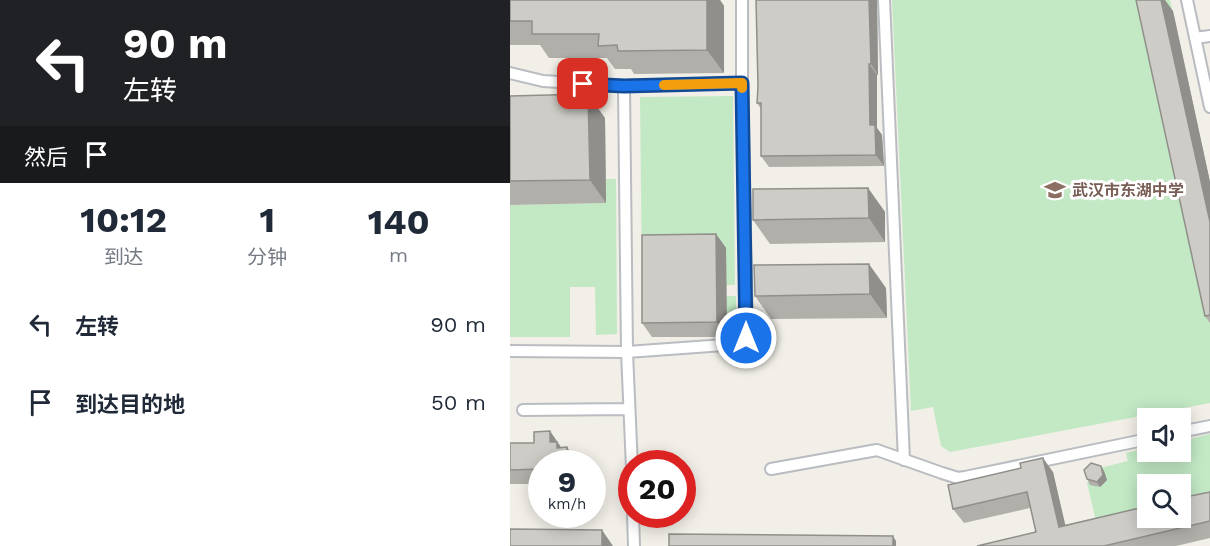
<!DOCTYPE html>
<html lang="zh">
<meta charset="utf-8">
<style>
:root{--surface:#fff;--page:#f2f2f3;--text:#1f2937;--muted:#747a83}
body{margin:0;font-family:"Work Sans","Noto Sans SC",sans-serif;background:var(--page);color:var(--text);height:100vh;display:flex;flex-direction:column;font-size:22px;white-space:nowrap}
*{box-sizing:border-box;margin:0}
p{font-size:20px;color:var(--muted)}
.icon{flex:none;width:33px;height:33px;fill:none;stroke:currentColor;stroke-width:2;stroke-linecap:round;stroke-linejoin:round}
.map{position:relative;flex:1;overflow:hidden}
.details{display:flex;flex-direction:column;background:var(--surface);width:510px}
.details>*{flex:none}
.banner{background:#202124;color:#fff;overflow:hidden}
.fabs{position:absolute;left:627px;top:408px;display:grid;gap:12px}
.fabs a{display:grid;place-items:center;width:54px;height:54px;border-radius:0px;background:var(--surface);box-shadow:0 3px 15px #0003;font-size:30px}
.speed{position:absolute;left:18px;top:450px;display:flex;gap:12px;font-size:30px;font-weight:700;text-align:center}
.speed>*{display:grid;place-content:center;width:78px;height:78px;border-radius:50%;background:var(--surface);box-shadow:0 3px 15px #0003;line-height:1}
.speed small{font-size:15px;font-weight:400}
.speed .limit{border:9px solid #d22;background:#fff;color:#111}
.pin{position:absolute;display:grid;place-items:center;width:51px;height:51px;color:#fff;margin:-26px;border-radius:12px;box-shadow:0 3px 9px #0006}
.me{position:absolute;width:66px;margin:-33px;rotate:0deg;stroke-linejoin:round;filter:drop-shadow(0 0 4px #0008)}
.turn{display:flex;align-items:center;gap:21px;height:126px;padding:0 24px;font-size:27px}
.turn .icon{width:78px;height:78px;stroke-width:2.5}
.turn b{display:block;font-size:42px;line-height:51px}
.then{display:flex;align-items:center;height:57px;padding:0 24px;background:#0003;gap:12px;font-size:22px}
.eta{display:flex;justify-content:space-evenly;align-items:center;height:102px;text-align:center}
.eta b{font-size:36px;font-weight:700;line-height:42px}
ul{padding:0;list-style:none}
li{display:flex;align-items:center;gap:18px;height:78px;padding:0 24px}
li div{flex:1}
li b{display:block;font-size:22px}
li em{font-style:normal}
main{display:flex;flex:1;min-height:0}
.map>svg:first-child{display:block}
.green{fill:#c2e9c4}
.lines{fill:none;stroke-linecap:round;stroke-linejoin:round}
.service-casing{stroke:#b9bcc0;stroke-width:14}
.service{stroke:#fff;stroke-width:10}
.wall{fill:#b1afaa}
.shaded-wall{fill:#908f8b}
.building{fill:#ceccc6;stroke:#908f8b;stroke-width:1.5}
.route-casing{stroke:#114b97;stroke-width:15}
.route{stroke:#1a73e8;stroke-width:10}
.slow{stroke:#f59e0b;stroke-width:10}
.labels{text-anchor:middle;stroke-width:6;stroke-linejoin:round;paint-order:stroke}
.education-label{font-size:16px;font-weight:bold;fill:#785e54;stroke:#fff;text-anchor:start}
</style>
<main>
<section class="details">
<div class="banner">
<div class="turn"><svg class="icon" aria-label="left" viewBox="0 0 24 24"><path d="M17 20v-9H6M10 6l-5 5 5 5"/></svg><div><b>90 m</b>左转</div></div>
<div class="then">然后<svg class="icon" aria-label="arrive" viewBox="0 0 24 24"><path d="M6 21V4h12l-3 4 3 4H6"/></svg></div>
</div>
<div class="eta">
<div><b>10:12</b><p>到达</p></div>
<div><b>1</b><p>分钟</p></div>
<div><b>140</b><p>m</p></div>
</div>
<ul>
<li><svg class="icon" aria-label="left" viewBox="0 0 24 24"><path d="M17 20v-9H6M10 6l-5 5 5 5"/></svg><div><b>左转</b></div><em>90 m</em></li>
<li><svg class="icon" aria-label="arrive" viewBox="0 0 24 24"><path d="M6 21V4h12l-3 4 3 4H6"/></svg><div><b>到达目的地</b></div><em>50 m</em></li>
</ul>
</section>
<div class="map">
<svg width="700" height="546" viewBox="0 0 700 546">
<rect width="100%" height="100%" fill="#f1efe7"/>
<path class="green" d="M382,0H660L700,182V403L440,452L431,446L423,407L401,411Z
M223,96L225,285L132,284L130,97Z
M96,179H106L107,334L86,335L85,287H60V337H0V205L96,203Z
M216,296H226V336L217,337Z
M700,434V509L671,515L670,484H638V518L589,534L577,483L590,468L618,461L616,453L637,448L638,452H670L671,441Z"/>
<g class="lines">
<defs>
<path id="service" d="M374,0L394,460
M677,0L700,107
M685,38L700,36
M0,73L33,81L114,86L232,83
M114,86L117,352L122,468
M0,351L117,352L228,344L235,340L237,330L232,83V0
M13,410L119,409
M670,432L700,426
M261,469L367,450L432,473L448,478L455,477L638,439
M123,514L124,546"/>
</defs>
<use href="#service" class="service-casing"/>
<use href="#service" class="service"/>
</g>
<path class="wall" d="M0,0H210L214,6V73L124,74L121,69H105L97,58H39L30,45H0Z
M367,0L368,75H367V128L372,135L374,166L259,167L251,156V109L247,103L248,86Z
M663,11L700,182V323L695,316Z
M0,96L95,118L96,203L0,205Z
M358,188L375,212V242L260,244L243,220Z
M206,234L216,248L217,337H142L132,323Z
M376,288L377,318L261,319L245,296Z
M40,431L51,448L67,462V464H32V484H0V443H24Z
M594,471L597,480L590,487L580,485L577,479Z
M543,472L555,525L700,492V538L666,546H467L526,532L520,508L454,523L443,509Z"/>
<path class="shaded-wall" d="M193,0H210L214,6V73L197,50Z
M359,0H367L368,75L361,64Z
M651,0H655L663,11L700,182V222Z
M359,64L367,75V128L372,135L374,166L366,155L360,125Z
M78,94L95,118L96,203L80,180Z
M358,188L375,212V242L359,218Z
M206,234L216,248L217,337L207,322Z
M359,264L376,288L377,318L360,294Z
M40,431L57,456V447L67,462V464H57L40,442Z
M533,458L543,472L559,541L549,527Z
M591,466L594,471L597,480L590,487L587,482Z
M92,530L103,546H92Z
M383,536L386,541V546H383Z"/>
<path class="building" d="M0,0H197V50L108,51L107,45L88,46L89,34H22V21H0Z
M246,0H359L361,64H359L360,125H365L366,155L251,156V103H247L248,86Z
M626,0H651L700,222V315L695,316Z
M78,94L80,180L0,181V96Z
M358,188L359,218L243,220V189Z
M206,234L207,322L132,323V235Z
M359,264L360,294L245,296L244,265Z
M40,431V442H47V448L57,447V464H32V469L0,470V443H24V432Z
M533,458L549,527L638,506V518H670V498L700,492V521L594,546H467L526,532L517,492L443,509L438,485L511,468L510,463Z
M581,463L591,466L593,475L587,482L577,479L574,470Z
M0,529L92,530V546H0Z
M159,534L383,536V546H159Z"/>
<g class="lines">
<defs>
<path id="route" d="M73,84L114,86L232,83L236,338"/>
</defs>
<use href="#route" class="route-casing"/>
<use href="#route" class="route"/>
<path class="slow" d="M154,85L232,83V88"/>
</g>
<defs>
<symbol id="school-bare" viewBox="-9 -9 18 18"><path d="M0-5L7-2L0 1L-7-2ZM-4 1L0 2.5L4 1V4Q0 6-4 4Z" fill="#8d6e63" stroke="#fff" stroke-width="2.5" paint-order="stroke"/></symbol>
</defs>
<g fill-rule="evenodd">
<use href="#school-bare" x="530" y="175" width="30" height="30"/>
</g>
<g class="labels">
<g class="education-label">
<text x="562" y="196">武汉市东湖中学</text>
</g>
</g>
</svg>
<div class="fabs">
<a><svg class="icon" aria-label="sound" viewBox="0 0 24 24"><path d="M4 9h4l5-4v14l-5-4H4zM17 9q2 3 0 6"/></svg></a>
<a><svg class="icon" aria-label="search" viewBox="0 0 24 24"><circle cx="10" cy="10" r="6"/><path d="M15 15l6 6"/></svg></a>
</div>
<div class="speed"><div>9<small>km/h</small></div><div class="limit">20</div></div>
<div class="pin" style="left:73px;top:84px;background:#d93025"><svg class="icon" aria-label="arrive" viewBox="0 0 24 24"><path d="M6 21V4h12l-3 4 3 4H6"/></svg></div>
<svg class="me" style="left:236px;top:338px" viewBox="-20 -20 40 40"><circle r="17" fill="#1a73e8" stroke="#fff" stroke-width="3"/><path d="M0-11L8 9 0 5-8 9z" fill="#fff"/></svg>
</div>
</main>
